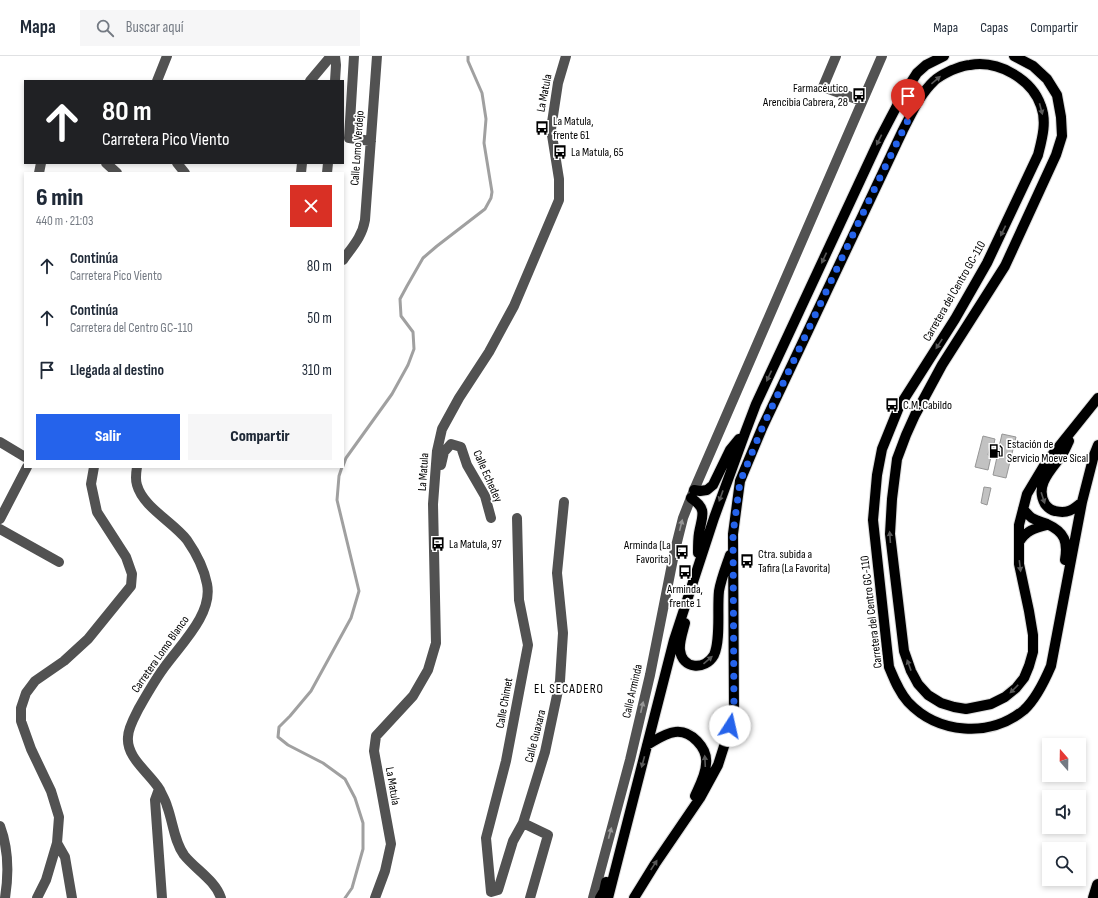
<!DOCTYPE html>
<html lang="es">
<meta charset="utf-8">
<style>
:root{--surface:#fff;--page:#f6f6f7;--text:#1f2937;--muted:#747a83;--line:#e0e1e3;--accent:#2563eb}
body{margin:0;font-family:"Sofia Sans Condensed",sans-serif;background:var(--page);color:var(--text);height:100vh;display:flex;flex-direction:column;font-size:15px;white-space:nowrap}
*{box-sizing:border-box;margin:0}
p{font-size:13px;color:var(--muted)}
.icon{flex:none;width:22px;height:22px;fill:none;stroke:currentColor;stroke-width:2;stroke-linecap:round;stroke-linejoin:round}
.map{position:relative;flex:1;overflow:hidden}
.details{position:absolute;left:24px;top:116px;width:320px;height:296px;display:flex;flex-direction:column;background:var(--surface);border-radius:0px;box-shadow:0 2px 6px #0003}
.details>*{flex:none}
.guide{position:absolute;left:24px;top:24px;width:320px;height:84px;border-radius:0px;box-shadow:0 2px 6px #0003;background:#202124;color:#fff;overflow:hidden}
.needle{width:26px;rotate:340deg}
.tools{position:absolute;left:1042px;top:682px;display:grid;gap:8px}
.tools a{display:grid;place-items:center;width:44px;height:44px;border-radius:0px;background:var(--surface);box-shadow:0 2px 6px #0003;font-size:20px}
.pin{position:absolute;display:grid;place-items:center;width:34px;height:34px;color:#fff;margin:-41px -17px;border-radius:50% 50% 50% 0;rotate:-45deg;box-shadow:0 0 4px #0007}
.pin .icon{rotate:45deg}
.me{position:absolute;width:44px;margin:-22px;rotate:10deg;stroke-linejoin:round;filter:drop-shadow(0 0 3px #0008)}
.turn{display:flex;align-items:center;gap:14px;height:84px;padding:0 12px;font-size:18px}
.turn .icon{width:52px;height:52px;stroke-width:2.5}
.turn b{display:block;font-size:28px;line-height:34px}
.round{display:grid;place-items:center;flex:none;width:42px;height:42px;border-radius:0px;background:var(--page)}
.head{display:flex;align-items:center;justify-content:space-between;height:68px;padding:0 12px}
h1{font-size:24px;font-weight:800;line-height:30px}
.primary-button{display:flex;gap:8px;margin-top:auto;padding:8px 12px}
.primary-button a{flex:1;height:46px;border-radius:0px;background:var(--accent);color:#fff;font-size:16px;font-weight:800;line-height:46px;text-align:center}
.primary-button a+a{background:var(--page);color:var(--text)}
ul{padding:0;list-style:none}
li{display:flex;align-items:center;gap:12px;height:52px;padding:0 12px}
li div{flex:1}
li b{display:block;font-size:15px}
li em{font-style:normal}
header{display:flex;align-items:center;gap:24px;box-sizing:border-box;height:56px;padding:0 20px;background:var(--surface);border-bottom:1px solid var(--line)}
header strong{font-size:19px}
nav{display:flex;gap:22px;margin-inline-start:auto;font-size:14px}
.search{width:280px;height:36px;background:var(--page);display:flex;align-items:center;gap:10px;box-sizing:border-box;padding:0 14px;border-radius:0px;color:var(--muted);font-size:15px}
.map>svg:first-child{display:block}
.lines{fill:none;stroke-linecap:round;stroke-linejoin:round}
.stream{stroke:#a0a0a0;stroke-width:3}
.building{fill:#c2c2c2;stroke:#969696}
.major-casing{stroke:#dbdbdb;stroke-width:12}
.highway-casing{stroke:#dbdbdb;stroke-width:14}
.minor{stroke:#525252;stroke-width:10}
.major{stroke:#000;stroke-width:10}
.highway{stroke:#000;stroke-width:12}
.oneway{fill:#595959}
.oneway2{fill:#979797}
.route{stroke:#2563eb;stroke-width:7;stroke-dasharray:0 12.6}
.labels{text-anchor:middle;stroke-width:3.5;stroke-linejoin:round;paint-order:stroke}
.poi-label{font-size:12px;fill:#000;stroke:#fff;text-anchor:start}
.street-label{font-size:12px;fill:#000;stroke:#fff}
.neighbourhood-label{font-size:13px;letter-spacing:1px;fill:#000;stroke:#fff}
</style>
<header>
<strong>Mapa</strong>
<div class="search"><svg class="icon" aria-label="search" viewBox="0 0 24 24"><circle cx="10" cy="10" r="6"/><path d="M15 15l6 6"/></svg>Buscar aquí</div>
<nav><a>Mapa</a><a>Capas</a><a>Compartir</a></nav>
</header>
<div class="map">
<svg width="1098" height="842" viewBox="0 0 1098 842">
<rect width="100%" height="100%" fill="#fff"/>
<g class="lines">
<path class="stream" d="M343,410L346,402L392,338L408,309L414,293L413,276L401,260L400,243L407,230L423,202L437,190L485,153L491,142L492,136L484,87L486,63L482,37L468,5V0
M342,411L339,420L337,444L359,535L351,562L311,635L290,660L279,671L278,681L288,689L323,707L345,723L355,742L363,767V793L352,832L345,842"/>
</g>
<path class="building" d="M1002,378L1016,381L1006,422L993,419L997,401L988,399L990,389L999,391Z
M983,380L995,383L988,414L975,411Z
M984,431L991,432L987,449L981,447Z"/>
<g class="lines">
<defs>
<path id="major" d="M1014,0L1033,10L1047,23L1057,39L1061,61L1062,80L1056,99L1005,210L942,309L915,359L906,379L897,403L892,443L890,478L904,595L911,615L918,628L928,639L941,647L954,651L966,653L991,648L1005,641L1016,632L1024,622L1029,610L1033,596V579L1029,555L1019,508V469L1027,438L1045,408L1098,342
M1069,385C1067,389 1065,394 1062,399C1052,413 1034,429 1045,448C1048,452 1050,454 1055,455C1067,458 1073,454 1082,446
M694,434L700,435L707,434L713,429L730,394L739,383
M691,442C708,453 702,460 699,477C698,483 698,490 698,497
M1023,453C1026,456 1029,460 1032,462C1037,465 1042,466 1047,468C1065,476 1068,486 1065,504
M1019,486C1026,475 1034,472 1047,469
M685,567C683,575 679,586 680,594C682,613 705,615 714,599C721,584 717,553 719,535C721,523 726,511 730,499
M647,689C656,684 665,677 675,676C691,674 708,692 706,708C706,718 699,731 695,740
M600,842L604,835L606,826
M608,842L674,584L714,462L745,377L756,348L880,82L901,42L917,17L926,9L944,0
M634,842L655,808L700,742L718,709L726,684L734,655L733,478L740,425L763,370L903,74C912,57 920,38 934,25C939,20 946,17 952,14C958,12 964,9 970,9C998,4 1032,23 1041,50C1047,66 1042,83 1038,99L987,207L955,263L899,351L882,393L877,419L873,464L889,611C894,623 899,636 908,646C938,678 990,682 1024,654C1036,643 1045,624 1051,610L1082,446L1094,399L1098,389"/>
<path id="highway" d="M1094,842L1098,829"/>
</defs>
<use href="#major" class="major-casing"/>
<use href="#highway" class="highway-casing"/>
<path class="minor" d="M354,0L349,82L371,85
M836,0L823,31L862,45
M157,25L167,0
M310,25L331,0
M335,25L336,9L335,0
M106,107L117,117
M177,107L185,117
M39,117L41,107
M301,117L302,107
M327,117L328,107
M343,204C353,190 362,181 365,164L377,0
M0,386L25,401
M441,409L444,396L451,388L461,391L467,409L485,440L491,462
M137,411C136,417 135,423 137,429C143,451 173,466 187,484C196,497 204,512 207,528C213,557 182,587 166,609C156,622 147,638 139,652C135,660 128,672 128,681C126,702 150,717 160,734C162,739 166,745 167,750C173,766 174,785 184,799C195,813 215,824 221,842
M517,462L519,544L528,589L506,705L486,782L491,836L498,834L513,785L523,767L545,696L560,625L563,577L557,517L564,446
M0,463L27,411
M0,473L59,506
M159,733L155,744L162,842
M523,767L548,779L530,842
M0,770C9,794 9,817 5,842
M57,787L65,801L72,842
M37,842L46,824L57,787L59,761L51,735L31,693L21,665V652L26,637L35,625L64,605L88,583L131,530L132,518L126,501L97,456L91,428L94,411
M375,842L385,815L391,788L374,695L376,680L413,640L428,614L436,587L433,448L437,395L442,373L459,342L489,296L514,250L559,144V123L551,73L558,27L566,0
M593,842L630,704L650,619L674,498L683,462L694,434L882,0"/>
<use href="#major" class="major"/>
<use href="#highway" class="highway"/>
</g>
<defs><path id="oneway-solid" d="M-6-.8H1V-3.2L6.5 0L1 3.2V.8H-6Z"/></defs>
<g class="oneway">
<use href="#oneway-solid" transform="translate(936 24) rotate(-40)"/>
<use href="#oneway-solid" transform="translate(1041 53) rotate(75)"/>
<use href="#oneway-solid" transform="translate(879 84) rotate(116)"/>
<use href="#oneway-solid" transform="translate(1003 175) rotate(116)"/>
<use href="#oneway-solid" transform="translate(824 202) rotate(115)"/>
<use href="#oneway-solid" transform="translate(939 288) rotate(123)"/>
<use href="#oneway-solid" transform="translate(769 320) rotate(115)"/>
<use href="#oneway-solid" transform="translate(721 440) rotate(110)"/>
<use href="#oneway-solid" transform="translate(1043 442) rotate(72)"/>
<use href="#oneway-solid" transform="translate(890 481) rotate(-94)"/>
<use href="#oneway-solid" transform="translate(1020 510) rotate(83)"/>
<use href="#oneway-solid" transform="translate(708 604) rotate(-41)"/>
<use href="#oneway-solid" transform="translate(909 609) rotate(-110)"/>
<use href="#oneway-solid" transform="translate(1014 633) rotate(135)"/>
<use href="#oneway-solid" transform="translate(705 705) rotate(-93)"/>
<use href="#oneway-solid" transform="translate(643 706) rotate(105)"/>
<use href="#oneway-solid" transform="translate(654 809) rotate(-57)"/>
</g>
<g class="oneway2">
<use href="#oneway-solid" transform="translate(681 469) rotate(-76)"/>
<use href="#oneway-solid" transform="translate(642 651) rotate(-77)"/>
<use href="#oneway-solid" transform="translate(610 777) rotate(-75)"/>
</g>
<g class="lines">
<path class="route" d="M730,670L734,656L733,478L740,426L763,370L872,138L908,64"/>
</g>
<defs>
<symbol id="bus-bare" viewBox="-9 -9 18 18"><path d="M-5-6H5V4H4V6H2V4H-2V6H-4V4H-5ZM-3.5-4V0h7V-4ZM-3.5 1.2v1.5H-2V1.2ZM2 1.2v1.5H3.5V1.2Z" fill="#000" stroke="#fff" stroke-width="2.5" paint-order="stroke"/></symbol>
<symbol id="fuel-bare" viewBox="-9 -9 18 18"><path d="M-5.5-6h7V0h2V4h1.3V-2.5L3-4.5l.8-.8L6-3V5H2.5V1h-1V6h-7ZM-4.2-4.7v3.2H.2V-4.7Z" fill="#000" stroke="#fff" stroke-width="2.5" paint-order="stroke"/></symbol>
</defs>
<g fill-rule="evenodd">
<use href="#bus-bare" x="849" y="29" width="20" height="20"/>
<use href="#bus-bare" x="532" y="62" width="20" height="20"/>
<use href="#bus-bare" x="550" y="86" width="20" height="20"/>
<use href="#bus-bare" x="882" y="339" width="20" height="20"/>
<use href="#fuel-bare" x="986" y="385" width="20" height="20"/>
<use href="#bus-bare" x="428" y="478" width="20" height="20"/>
<use href="#bus-bare" x="672" y="486" width="20" height="20"/>
<use href="#bus-bare" x="737" y="495" width="20" height="20"/>
<use href="#bus-bare" x="675" y="506" width="20" height="20"/>
</g>
<g class="labels">
<g class="poi-label">
<text x="848" y="36" text-anchor="end">Farmacéutico<tspan x="848" dy="14">Arencibia Cabrera, 28</tspan></text>
<text x="553" y="69">La Matula,<tspan x="553" dy="14">frente 61</tspan></text>
<text x="571" y="100">La Matula, 65</text>
<text x="903" y="353">C.M. Cabildo</text>
<text x="1007" y="392">Estación de<tspan x="1007" dy="14">Servicio Moeve Sical</tspan></text>
<text x="449" y="492">La Matula, 97</text>
<text x="671" y="493" text-anchor="end">Arminda (La<tspan x="671" dy="14">Favorita)</tspan></text>
<text x="758" y="502">Ctra. subida a<tspan x="758" dy="14">Tafira (La Favorita)</tspan></text>
<text x="685" y="537" text-anchor="middle">Arminda,<tspan x="685" dy="14">frente 1</tspan></text>
</g>
<g class="street-label">
<text transform="translate(544 37) rotate(-79)" y="4">La Matula</text>
<text transform="translate(357 92) rotate(-86)" y="4">Calle Lomo Verdejo</text>
<text transform="translate(954 235) rotate(-60)" y="4">Carretera del Centro GC-110</text>
<text transform="translate(423 416) rotate(-86)" y="4">La Matula</text>
<text transform="translate(488 420) rotate(66)" y="4">Calle Echedey</text>
<text transform="translate(871 556) rotate(-97)" y="4">Carretera del Centro GC-110</text>
<text transform="translate(160 598) rotate(-55)" y="4">Carretera Lomo Blanco</text>
<text transform="translate(632 635) rotate(-77)" y="4">Calle Arminda</text>
<text transform="translate(504 647) rotate(-80)" y="4">Calle Chimet</text>
<text transform="translate(535 680) rotate(-76)" y="4">Calle Guaxara</text>
<text transform="translate(393 730) rotate(80)" y="4">La Matula</text>
</g>
<g class="neighbourhood-label">
<text x="569" y="637">EL SECADERO</text>
</g>
</g>
</svg>
<div class="tools">
<a><svg class="needle" viewBox="-14 -14 28 28"><path d="M0-13l5 13h-10z" fill="#e53935"/><path d="M0 13l5-13h-10z" fill="#747a83"/></svg></a>
<a><svg class="icon" aria-label="sound" viewBox="0 0 24 24"><path d="M4 9h4l5-4v14l-5-4H4zM17 9q2 3 0 6"/></svg></a>
<a><svg class="icon" aria-label="search" viewBox="0 0 24 24"><circle cx="10" cy="10" r="6"/><path d="M15 15l6 6"/></svg></a>
</div>
<div class="pin" style="left:908px;top:64px;background:#d93025"><svg class="icon" aria-label="arrive" viewBox="0 0 24 24"><path d="M6 21V4h12l-3 4 3 4H6"/></svg></div>
<svg class="me" style="left:730px;top:670px" viewBox="-20 -20 40 40"><circle r="19" fill="#fff"/><path d="M0-13L10 11 0 6-10 11z" fill="#2563eb"/></svg>
<div class="guide">
<div class="turn"><svg class="icon" aria-label="ahead" viewBox="0 0 24 24"><path d="M12 20V5M6 11l6-6 6 6"/></svg><div><b>80 m</b>Carretera Pico Viento</div></div>
</div>
<section class="details">
<div class="head"><div><h1>6 min</h1><p>440 m · 21:03</p></div><a class="round" style="background:#d93025;color:#fff"><svg class="icon" aria-label="close" viewBox="0 0 24 24"><path d="M6 6l12 12M18 6L6 18"/></svg></a></div>
<ul>
<li><svg class="icon" aria-label="ahead" viewBox="0 0 24 24"><path d="M12 20V5M6 11l6-6 6 6"/></svg><div><b>Continúa</b><p>Carretera Pico Viento</p></div><em>80 m</em></li>
<li><svg class="icon" aria-label="ahead" viewBox="0 0 24 24"><path d="M12 20V5M6 11l6-6 6 6"/></svg><div><b>Continúa</b><p>Carretera del Centro GC-110</p></div><em>50 m</em></li>
<li><svg class="icon" aria-label="arrive" viewBox="0 0 24 24"><path d="M6 21V4h12l-3 4 3 4H6"/></svg><div><b>Llegada al destino</b></div><em>310 m</em></li>
</ul>
<div class="primary-button"><a>Salir</a><a>Compartir</a></div>
</section>
</div>
